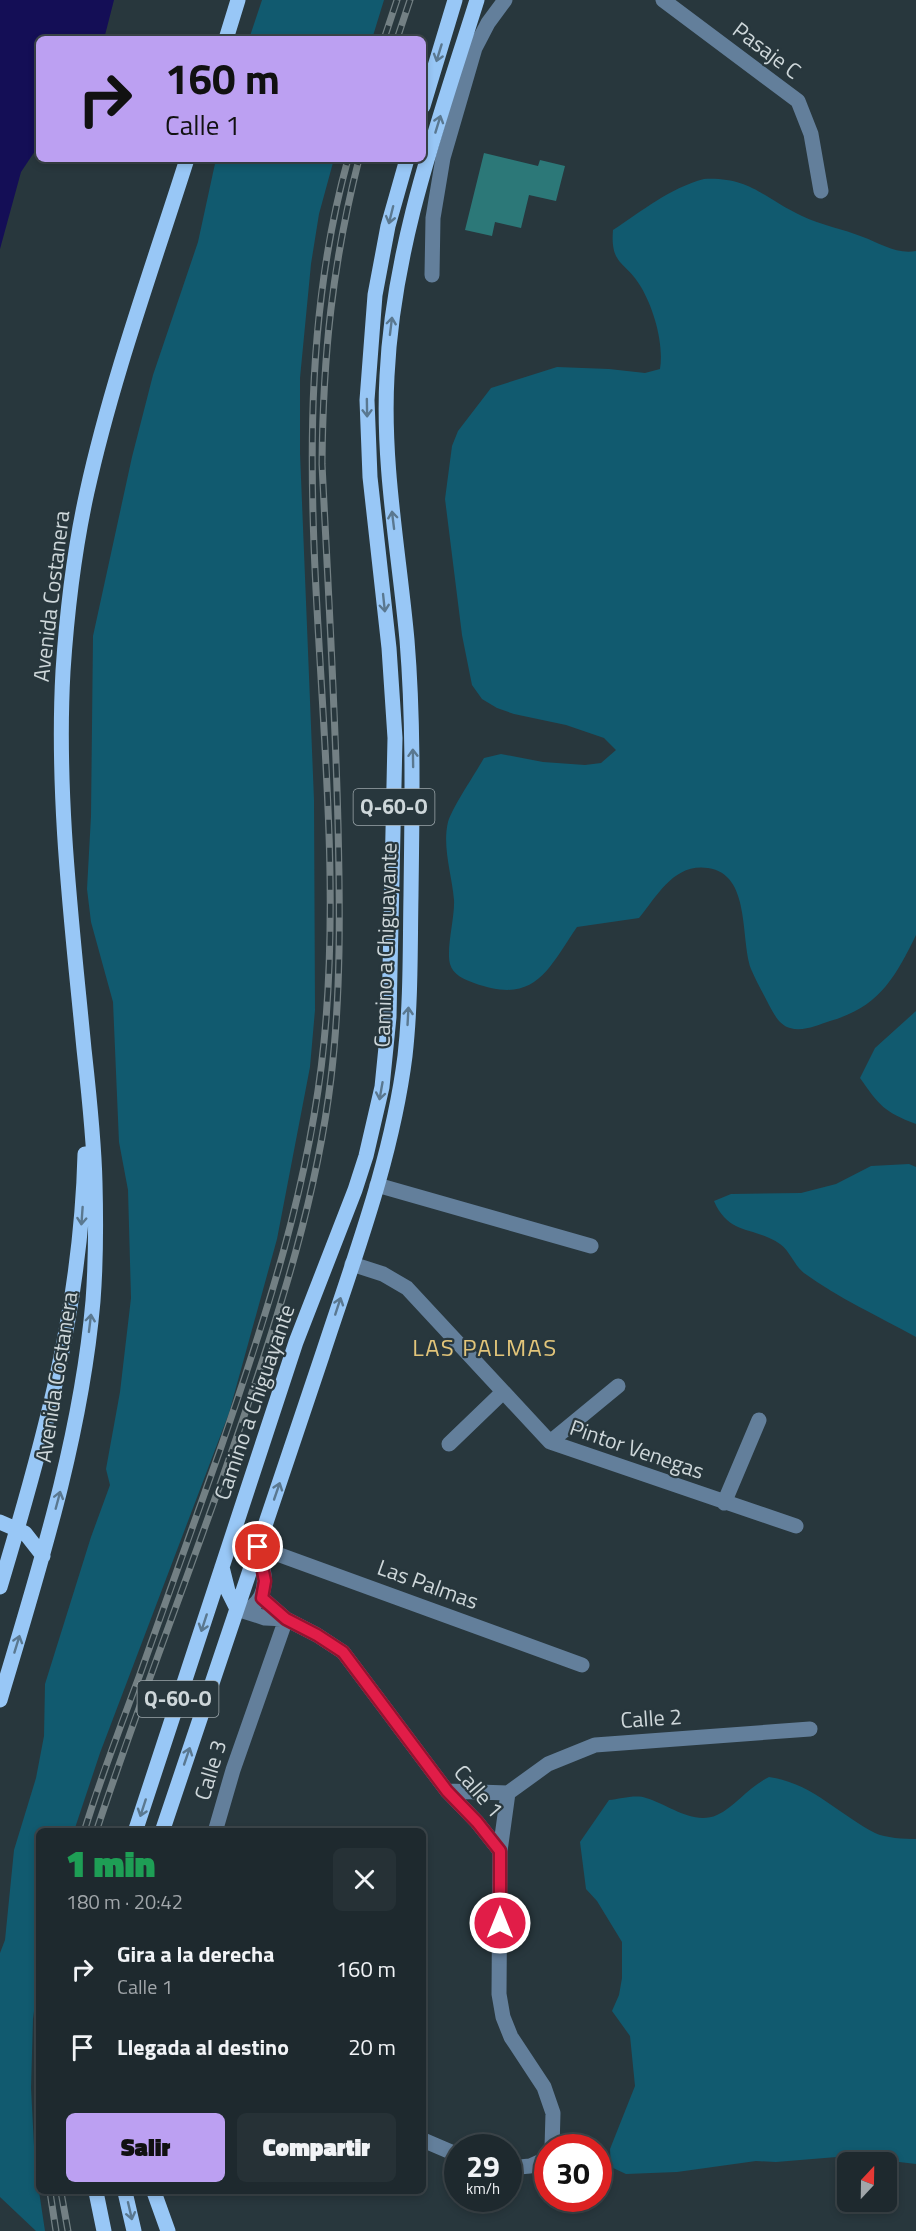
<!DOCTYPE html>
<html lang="es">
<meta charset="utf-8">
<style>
:root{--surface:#1e292e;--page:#263136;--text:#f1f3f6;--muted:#a1a6aa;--line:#3c454a;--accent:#bca0f2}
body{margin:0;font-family:"Titillium Web",sans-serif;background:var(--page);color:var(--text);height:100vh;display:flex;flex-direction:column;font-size:22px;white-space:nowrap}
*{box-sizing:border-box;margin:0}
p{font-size:20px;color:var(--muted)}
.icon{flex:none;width:33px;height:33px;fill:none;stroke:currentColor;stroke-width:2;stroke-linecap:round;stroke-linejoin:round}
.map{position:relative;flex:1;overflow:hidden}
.sheet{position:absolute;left:36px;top:1828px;width:390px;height:366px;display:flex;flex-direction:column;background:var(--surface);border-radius:9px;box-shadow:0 3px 9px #0003,0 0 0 2px var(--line)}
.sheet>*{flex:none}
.guide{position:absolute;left:36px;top:36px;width:390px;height:126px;border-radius:9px;box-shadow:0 3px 9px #0003,0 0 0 2px var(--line);background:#bca0f2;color:#111;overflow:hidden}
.needle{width:39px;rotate:22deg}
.fabs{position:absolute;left:837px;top:2152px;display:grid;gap:12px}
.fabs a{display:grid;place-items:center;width:60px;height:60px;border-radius:9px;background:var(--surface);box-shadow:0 3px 9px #0003,0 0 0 2px var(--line);font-size:30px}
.speed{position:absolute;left:444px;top:2134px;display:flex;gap:12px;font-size:30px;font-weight:700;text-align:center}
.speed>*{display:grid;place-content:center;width:78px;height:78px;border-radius:50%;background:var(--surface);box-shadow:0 3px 9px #0003,0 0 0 2px var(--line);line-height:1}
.speed small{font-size:15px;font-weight:400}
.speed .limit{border:9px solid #d22;background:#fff;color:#111}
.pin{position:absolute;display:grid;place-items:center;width:51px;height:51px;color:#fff;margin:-26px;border:3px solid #fff;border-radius:50%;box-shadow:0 2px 6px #0007}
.me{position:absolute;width:66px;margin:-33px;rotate:0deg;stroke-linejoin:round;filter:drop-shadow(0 0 4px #0008)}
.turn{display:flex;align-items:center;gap:21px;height:126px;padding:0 30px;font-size:27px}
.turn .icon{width:78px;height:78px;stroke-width:2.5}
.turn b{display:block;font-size:42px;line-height:51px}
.round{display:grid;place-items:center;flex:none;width:63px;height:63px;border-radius:9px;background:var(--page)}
.overview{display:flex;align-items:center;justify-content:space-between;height:102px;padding:0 30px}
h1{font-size:36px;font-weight:800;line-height:45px;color:#1e9e55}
.cta{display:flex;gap:12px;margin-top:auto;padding:12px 30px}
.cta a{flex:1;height:69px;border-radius:9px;background:var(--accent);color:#111;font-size:24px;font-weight:800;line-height:69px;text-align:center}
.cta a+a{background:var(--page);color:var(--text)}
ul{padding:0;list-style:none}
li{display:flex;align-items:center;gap:18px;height:78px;padding:0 30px}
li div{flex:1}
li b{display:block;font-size:22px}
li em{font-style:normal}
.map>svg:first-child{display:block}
.green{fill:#115a6f}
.water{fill:#140e56}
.building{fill:#2c7878}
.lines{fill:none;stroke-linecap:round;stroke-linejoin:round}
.minor{stroke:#637f9b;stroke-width:15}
.major{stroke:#98c7f6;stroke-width:15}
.rail-casing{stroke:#738084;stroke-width:7}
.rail{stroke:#28373d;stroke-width:4.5;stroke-dasharray:14;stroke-linecap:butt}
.oneway{stroke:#5a7890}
.route-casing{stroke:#92132f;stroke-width:15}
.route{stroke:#e11d48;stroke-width:10}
.labels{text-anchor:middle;stroke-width:4.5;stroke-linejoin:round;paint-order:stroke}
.shield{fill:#28373d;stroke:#9ca7ab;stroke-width:1.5}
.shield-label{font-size:21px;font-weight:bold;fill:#ced7da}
.street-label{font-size:22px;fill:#ced7da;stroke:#28373d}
.neighbourhood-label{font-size:24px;letter-spacing:1.5px;fill:#e2c57a;stroke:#28373d}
</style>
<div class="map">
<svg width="916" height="2231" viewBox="0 0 916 2231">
<rect width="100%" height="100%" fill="#28373d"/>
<path class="green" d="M262,0H384L372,39H249Z
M216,159H334L319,214L311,264L300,378V453L314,800L315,1010L310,1067L277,1239L229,1413L100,1753L74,1831L39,1832V1973L33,2019L31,2088L35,2165L45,2231H36L0,2197V1953L5,1940L14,1850L36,1778L44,1736L45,1684L91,1537L110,1485L106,1469L120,1392L131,1298L128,1190L119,1142L113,1002L91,922L87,889L91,816L93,636L132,457L153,375L198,242Z
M704,179C751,177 763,198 802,216C821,225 843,229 863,237C879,243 898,255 916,251V935C895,978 879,1007 830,1021C818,1025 803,1032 790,1028C779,1025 774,1014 769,1005C763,993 756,981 751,969C740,938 751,874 708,868C674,863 658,895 639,918L577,927C547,971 535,1005 474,983C464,979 453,975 450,964C446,949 455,917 454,900C452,875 442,847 448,822C452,808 475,774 484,758L501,754L543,762L585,765L601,763L616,750L604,738L566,725L514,714L497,708L482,699L472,685L462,635L445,499L452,446L458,431L491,388L557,367L609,369L645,373L660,369C664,344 654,309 641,287C626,261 610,266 613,230C642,211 670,188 704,179Z
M916,1011V1124C884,1112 879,1105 860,1078L875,1048Z
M909,1164L916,1167V1337C878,1316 838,1298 804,1273C794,1265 790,1251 780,1244C754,1226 729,1236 714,1201L731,1194L801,1193L836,1184L871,1166Z
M769,1777C812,1783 838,1814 875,1833C885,1838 905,1839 916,1839V2164L849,2156L776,2162L756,2161L677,2172L626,2174L611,2167L610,2149L635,2086L630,2036L612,2011L619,1995L622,1978V1942L597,1901L586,1889L580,1842L609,1800C620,1799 636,1794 646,1798C668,1804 693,1826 717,1815C736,1806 748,1787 769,1777Z"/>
<path class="water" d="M0,0H114L104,39H39V145L21,172L0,249Z"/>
<path class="building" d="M484,153L538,166L540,160L565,166L556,201L529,195L521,228L495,222L492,236L465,230Z"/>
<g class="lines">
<path class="minor" d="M663,0L798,101L811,134L821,191
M432,275L433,218L443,158L475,48L488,23L505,0
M377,1185L591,1246
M352,1264L383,1274L407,1288L550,1442L796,1526
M550,1442L618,1386
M449,1444L503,1392
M724,1503L759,1420
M258,1547L582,1665
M262,1598L286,1619
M237,1609L265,1618L286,1619L317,1635L343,1652L447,1791L477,1822L500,1851L499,1994L503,2017L511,2037L544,2087L553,2113L552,2148
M245,1611C272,1598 265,1571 258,1547
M447,1791L508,1793L548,1764L595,1745L810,1729
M215,1832L233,1770L286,1619
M500,1851L508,1793
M423,2140L458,2155
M508,2168L530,2166L548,2158"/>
<path class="major" d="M226,39L238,0
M423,106L455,0
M0,1522L25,1533L43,1556
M222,1567L228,1591L237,1609
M0,1587C44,1441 81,1308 85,1154
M0,1700C39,1569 81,1438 93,1301C96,1262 96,1222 95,1183C94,1138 89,1094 84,1049C72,924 56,797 63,671C67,611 74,551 87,492C112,379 152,269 187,159
M135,1832L296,1342L355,1190L366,1156L382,1087L389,1017L395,738L389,648L370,477L367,400L375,295L388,226L407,159
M162,1832C215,1673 269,1515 322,1356C354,1258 392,1159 405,1056C411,1003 410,948 411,895C412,810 414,725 407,640C399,552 382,465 387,376C393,246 438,124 477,0
M96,2192L104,2231
M125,2192L134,2231
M154,2192L168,2231"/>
<defs>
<path id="rail" d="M384,39L397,0
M397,39L410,0
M84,1832C100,1779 120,1728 139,1677C166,1602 193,1526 220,1450C266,1317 310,1184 324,1042C353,748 267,451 348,159
M96,1832C142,1693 196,1557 243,1419C281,1308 317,1195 331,1078C341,994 340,909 338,824C335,704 328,584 322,464C323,356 332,265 359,159
M50,2192L56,2231
M61,2192L68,2231"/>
</defs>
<use href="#rail" class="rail-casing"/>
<use href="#rail" class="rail"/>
</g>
<defs><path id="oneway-shaft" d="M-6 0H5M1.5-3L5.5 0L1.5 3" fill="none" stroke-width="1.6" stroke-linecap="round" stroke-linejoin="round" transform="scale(1.5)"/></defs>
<g class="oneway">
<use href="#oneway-shaft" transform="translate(439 53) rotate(107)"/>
<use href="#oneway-shaft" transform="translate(438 124) rotate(-73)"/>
<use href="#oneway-shaft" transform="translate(391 215) rotate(104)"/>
<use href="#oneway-shaft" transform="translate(391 326) rotate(-83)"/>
<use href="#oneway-shaft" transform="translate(367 408) rotate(89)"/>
<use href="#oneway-shaft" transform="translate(393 520) rotate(-97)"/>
<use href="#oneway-shaft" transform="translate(384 603) rotate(84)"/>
<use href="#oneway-shaft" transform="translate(413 758) rotate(-91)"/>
<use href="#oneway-shaft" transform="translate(408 1016) rotate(-87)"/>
<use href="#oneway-shaft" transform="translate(381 1091) rotate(100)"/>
<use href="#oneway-shaft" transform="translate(82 1216) rotate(94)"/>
<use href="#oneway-shaft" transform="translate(338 1306) rotate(-72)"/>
<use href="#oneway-shaft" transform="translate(90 1323) rotate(-83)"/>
<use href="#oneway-shaft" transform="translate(277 1491) rotate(-71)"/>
<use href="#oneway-shaft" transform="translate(58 1500) rotate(-75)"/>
<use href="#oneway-shaft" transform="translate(204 1623) rotate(108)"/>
<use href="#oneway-shaft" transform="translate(17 1644) rotate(-73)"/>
<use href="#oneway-shaft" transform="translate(187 1756) rotate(-71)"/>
<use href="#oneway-shaft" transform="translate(143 1808) rotate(108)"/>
<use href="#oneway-shaft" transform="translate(130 2211) rotate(77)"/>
</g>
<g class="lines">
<defs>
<path id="route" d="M258,1547L265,1581L262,1598L286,1619L317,1635L343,1652L447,1791L477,1822L500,1851V1923"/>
</defs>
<use href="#route" class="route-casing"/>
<use href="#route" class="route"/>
</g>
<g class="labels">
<g class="shield">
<rect x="353.5" y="789" width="81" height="36" rx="4.5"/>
<rect x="137.5" y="1681" width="81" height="36" rx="4.5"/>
</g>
<g class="shield-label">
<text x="394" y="814">Q-60-O</text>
<text x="178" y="1706">Q-60-O</text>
</g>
<g class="street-label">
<text transform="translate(767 50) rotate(37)" y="8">Pasaje C</text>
<text transform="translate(51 596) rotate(-83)" y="8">Avenida Costanera</text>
<text transform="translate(385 945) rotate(-88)" y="8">Camino a Chiguayante</text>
<text transform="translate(56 1377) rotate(-81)" y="8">Avenida Costanera</text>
<text transform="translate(254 1402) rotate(-71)" y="8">Camino a Chiguayante</text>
<text transform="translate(637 1449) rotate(19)" y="8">Pintor Venegas</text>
<text transform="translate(428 1584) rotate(20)" y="8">Las Palmas</text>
<text transform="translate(651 1718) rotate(-4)" y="8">Calle 2</text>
<text transform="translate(210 1770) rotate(-73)" y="8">Calle 3</text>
<text transform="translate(479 1791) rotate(49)" y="8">Calle 1</text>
</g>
<g class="neighbourhood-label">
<text x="485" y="1356">LAS PALMAS</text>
</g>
</g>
</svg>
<div class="fabs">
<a><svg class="needle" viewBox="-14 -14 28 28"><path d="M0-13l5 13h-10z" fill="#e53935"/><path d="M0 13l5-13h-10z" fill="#a1a6aa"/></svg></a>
</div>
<div class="speed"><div>29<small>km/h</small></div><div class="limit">30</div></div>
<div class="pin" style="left:258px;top:1547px;background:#d93025"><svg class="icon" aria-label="arrive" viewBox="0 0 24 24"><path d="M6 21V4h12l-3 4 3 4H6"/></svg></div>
<svg class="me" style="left:500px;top:1923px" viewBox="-20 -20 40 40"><circle r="17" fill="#e11d48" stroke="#fff" stroke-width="3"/><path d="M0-11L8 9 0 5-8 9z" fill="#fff"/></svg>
<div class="guide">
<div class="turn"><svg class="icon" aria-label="right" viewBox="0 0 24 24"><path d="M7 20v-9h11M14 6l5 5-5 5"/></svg><div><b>160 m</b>Calle 1</div></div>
</div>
<section class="sheet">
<div class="overview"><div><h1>1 min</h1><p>180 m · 20:42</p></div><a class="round"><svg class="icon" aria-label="close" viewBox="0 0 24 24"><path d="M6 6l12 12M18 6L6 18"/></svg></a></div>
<ul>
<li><svg class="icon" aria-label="right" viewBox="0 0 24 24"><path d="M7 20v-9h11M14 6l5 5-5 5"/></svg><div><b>Gira a la derecha</b><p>Calle 1</p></div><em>160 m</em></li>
<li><svg class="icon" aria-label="arrive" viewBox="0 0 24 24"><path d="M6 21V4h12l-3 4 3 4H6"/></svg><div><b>Llegada al destino</b></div><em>20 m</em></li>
</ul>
<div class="cta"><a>Salir</a><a>Compartir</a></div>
</section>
</div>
